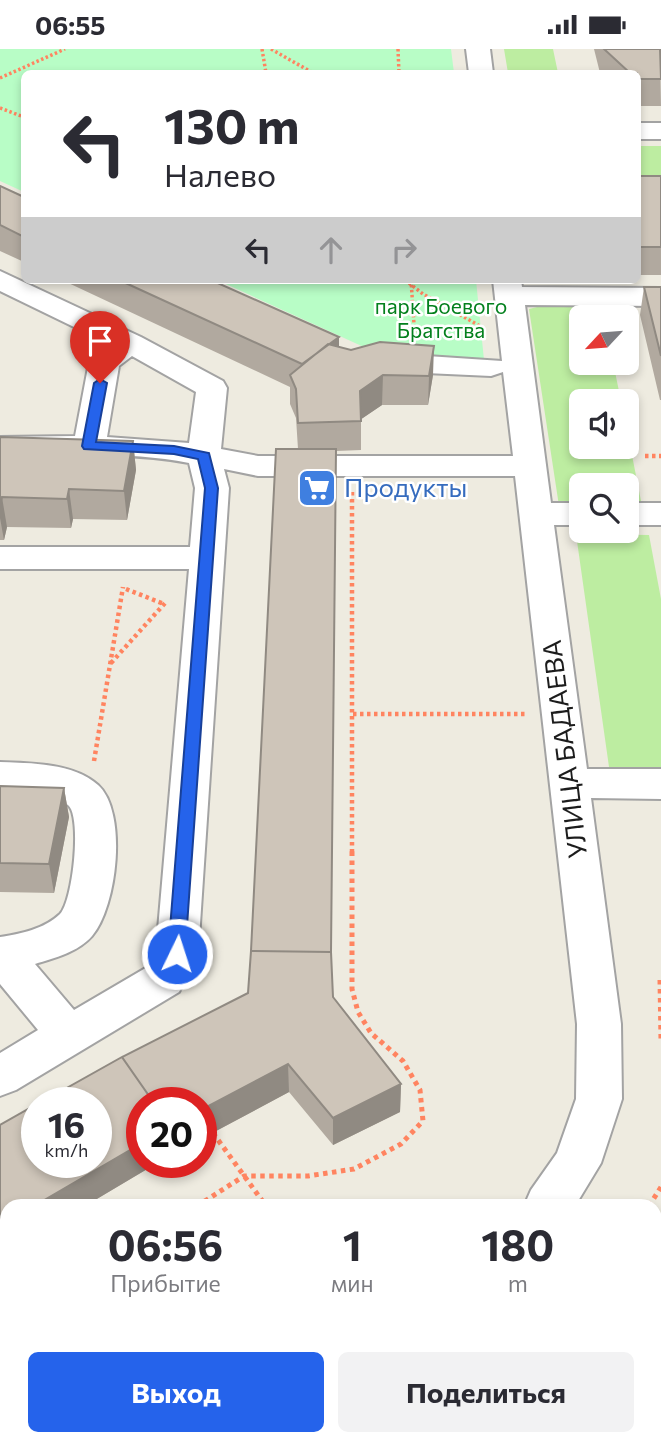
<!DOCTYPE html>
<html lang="ru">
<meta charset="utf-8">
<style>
:root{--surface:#fff;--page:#f2f2f3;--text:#2b2b33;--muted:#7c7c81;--accent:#2563eb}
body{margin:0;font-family:Commissioner,sans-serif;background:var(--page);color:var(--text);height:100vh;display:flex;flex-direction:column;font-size:26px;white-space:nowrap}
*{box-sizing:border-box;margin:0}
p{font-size:23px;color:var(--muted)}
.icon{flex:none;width:38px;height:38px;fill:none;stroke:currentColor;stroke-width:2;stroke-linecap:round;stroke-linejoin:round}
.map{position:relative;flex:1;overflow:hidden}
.sheet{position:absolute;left:0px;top:1150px;width:662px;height:247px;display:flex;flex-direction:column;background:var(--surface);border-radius:21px 21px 0 0;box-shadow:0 4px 10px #0003}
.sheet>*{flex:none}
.hud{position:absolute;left:21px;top:21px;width:620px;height:214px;border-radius:10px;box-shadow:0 4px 10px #0003;background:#fff;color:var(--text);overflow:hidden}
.needle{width:46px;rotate:244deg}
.tools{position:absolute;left:569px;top:256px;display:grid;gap:14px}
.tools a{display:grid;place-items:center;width:70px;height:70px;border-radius:10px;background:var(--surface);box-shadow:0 4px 10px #0003;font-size:35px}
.speed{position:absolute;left:21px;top:1038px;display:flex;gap:14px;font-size:35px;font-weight:700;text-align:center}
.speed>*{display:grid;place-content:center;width:91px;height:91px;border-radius:50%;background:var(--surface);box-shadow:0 4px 10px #0003;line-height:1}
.speed small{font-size:18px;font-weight:400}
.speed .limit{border:10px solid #d22;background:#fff;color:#111}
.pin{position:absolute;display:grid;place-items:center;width:60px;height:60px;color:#fff;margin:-72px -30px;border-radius:50% 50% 50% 0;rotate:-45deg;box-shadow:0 0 7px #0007}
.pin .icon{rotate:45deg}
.me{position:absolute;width:77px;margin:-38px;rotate:4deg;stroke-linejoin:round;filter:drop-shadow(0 0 5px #0008)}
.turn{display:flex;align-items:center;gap:24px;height:147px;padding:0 28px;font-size:32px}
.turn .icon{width:91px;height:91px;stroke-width:2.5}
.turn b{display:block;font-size:49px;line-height:60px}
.lanes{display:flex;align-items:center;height:66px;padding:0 28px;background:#0003;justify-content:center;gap:35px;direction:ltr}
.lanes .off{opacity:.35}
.eta{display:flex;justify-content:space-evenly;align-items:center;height:119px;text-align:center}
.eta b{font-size:42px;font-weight:700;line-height:49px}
.cta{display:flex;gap:14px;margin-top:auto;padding:14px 28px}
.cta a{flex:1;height:80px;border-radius:10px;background:var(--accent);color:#fff;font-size:28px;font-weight:700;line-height:80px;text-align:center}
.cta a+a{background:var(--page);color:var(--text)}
.status{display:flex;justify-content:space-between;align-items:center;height:49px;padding:0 35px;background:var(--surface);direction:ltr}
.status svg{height:19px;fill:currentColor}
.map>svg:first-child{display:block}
.grass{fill:#bdeda1}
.park{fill:#b8fdc6}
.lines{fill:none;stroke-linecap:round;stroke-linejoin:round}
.minor-casing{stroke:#a3a3a3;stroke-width:4}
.path-far2{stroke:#ff8460;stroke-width:3.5;stroke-dasharray:2.5 2.5;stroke-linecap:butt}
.path-far1{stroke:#ff8460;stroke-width:4.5;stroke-dasharray:3.5 3.5;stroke-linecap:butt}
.path{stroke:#ff8460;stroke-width:5;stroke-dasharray:4.5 4.5;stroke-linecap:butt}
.minor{fill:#fff;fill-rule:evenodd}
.wall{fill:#b1a99f}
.shaded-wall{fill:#908a82}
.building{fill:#cec5b9;stroke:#908a82;stroke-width:2}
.route{fill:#2563eb;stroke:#184099;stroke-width:2}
.labels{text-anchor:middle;stroke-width:5;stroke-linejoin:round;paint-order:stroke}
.far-park-label{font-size:21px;fill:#03801d;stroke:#fff}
.shop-label{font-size:26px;fill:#366cbe;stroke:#fff;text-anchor:start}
.street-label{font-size:26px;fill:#1c1c1c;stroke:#fff}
</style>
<div class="status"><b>06:55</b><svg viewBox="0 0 49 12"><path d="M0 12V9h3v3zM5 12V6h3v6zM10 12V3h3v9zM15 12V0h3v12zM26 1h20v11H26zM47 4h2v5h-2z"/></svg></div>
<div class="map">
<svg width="661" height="1395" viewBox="0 0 661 1395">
<rect width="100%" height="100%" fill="#eeebe0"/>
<path class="grass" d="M504,0H553L558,24H508Z
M637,97H661V132H637Z
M601,255L604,268H581V313H613L621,352H581V397H626L627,381L642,457H627L626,436H581V457H559L529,260L545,256Z
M576,485L649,486L661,550V726L610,725Z"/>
<path class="park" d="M0,0H451L454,24H24V143L0,132Z
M217,231H476L484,311L377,304Z
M661,1199V1395H436L443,1390H654V1207Z"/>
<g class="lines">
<defs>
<path id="minor" d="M466,0H490L493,24H469Z
M637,74H661V90H637Z
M0,222L141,288L223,332L227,339L221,400L258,407H513L503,323L491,327L382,322L371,319L367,313L371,307L382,304L502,312L493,231H521L522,238L661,239V257L525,256L551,454H581V476H554L587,720H661V750L591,749L621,975L622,1050L601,1114L575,1157H524L531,1141L557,1104L576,1050L577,975L515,427H258L224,420L229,439L198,905L179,943L16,1041L0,1047V1004L38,981L0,935V888C21,885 44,880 60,865C73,852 82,767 68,756C50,741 22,743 0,743V713C30,714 74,714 98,736C128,763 117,858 92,887C78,903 55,909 35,915L74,961L149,917L156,904L189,520H0V498H190L195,439L189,414C128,402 62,407 0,408V388L75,387L89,313L109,295L0,242ZM132,307L196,343L189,394L107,388L119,317Z
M626,454H661V476H626Z
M184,1390H243L240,1395H181Z
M277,1390H336L333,1395H274Z"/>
</defs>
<use href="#minor" class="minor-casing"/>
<path class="path-far2" d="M262,0L266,24
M271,0L313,24
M398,0L399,24
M0,29L65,0
M0,59L24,68
M405,231L423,245L480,277
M411,231L415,290"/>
<path class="path-far1" d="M645,407H661
M352,443V803
M126,540L164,555
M111,614L166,553
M353,665H526
M94,712L123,538"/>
<path class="path" d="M660,931L661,991
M213,1084L266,1157
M197,1157L244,1127H308L354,1120L401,1095L423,1072L420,1041L403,1012L371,984L358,963L352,940V801
M649,1157L661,1138
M0,1281L7,1277
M568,1395L571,1390"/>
<use href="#minor" class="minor"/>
</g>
<path class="wall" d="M594,0H660L661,57H637V24H600Z
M637,127H661V226H637Z
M0,137L24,148V213L0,202Z
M62,231H211L339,288V298L433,326L428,356H382L361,370V401L336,402L331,907L333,948L401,1035L400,1063L333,1096L289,1043L201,1090V1054L142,1113H159L85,1157L248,944L298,400L296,369L290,355V338Z
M644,238H661V351H660L640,266Z
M0,388L133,392L136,421L127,471L73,470L71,479L7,478L4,491H0Z
M0,737L64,739L69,768L54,844L0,843Z"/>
<path class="shaded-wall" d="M339,288V316L303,343L302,315Z
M434,297L433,326L428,356L429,327Z
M383,326L382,356L360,371V342Z
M133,392L136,421L127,471L124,442Z
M69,440L73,470L71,479L67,450Z
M2,448L7,478L4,491L0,469V456Z
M64,739L69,768L54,844L49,815Z
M288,1015L289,1043L201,1090V1061Z
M401,1035L400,1063L333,1096V1069Z
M142,1094V1113H159L85,1157H34Z
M7,1173V1203L0,1207V1177Z"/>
<path class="building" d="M604,0H660L661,30H637V24H630Z
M637,127H661V198H639L637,191Z
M0,137L24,148V188L0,176Z
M119,231H211L339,288L302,315Z
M644,238H661V307Z
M380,293L434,297L429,327L383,326L360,342L361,372L298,374L296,340L290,326L328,295L351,301Z
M0,388L133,392L124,442L69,440L67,450L2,448L0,456Z
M276,400H336L331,903L251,902Z
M0,737L64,739L49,815L0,814Z
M251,902L331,903L333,948L401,1035L333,1069L288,1015L201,1061V1054H154L122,1008L248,944Z
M122,1008L154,1054H142V1094L34,1157H7V1173L0,1177V1076L37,1055V1113H96V1054H40Z"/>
<path class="route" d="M100,330L107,334L96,393L174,397L209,404L218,439L185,905L183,910L177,912L170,910L168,905L205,439L198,410L174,405L84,400L82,397L94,334Z"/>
<defs>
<symbol id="supermarket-square" viewBox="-11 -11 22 22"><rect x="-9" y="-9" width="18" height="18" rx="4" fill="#3f7fe0" stroke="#fff"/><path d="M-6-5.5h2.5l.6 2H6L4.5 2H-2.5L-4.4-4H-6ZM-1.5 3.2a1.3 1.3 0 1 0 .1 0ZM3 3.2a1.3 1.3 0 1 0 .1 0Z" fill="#fff"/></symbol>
</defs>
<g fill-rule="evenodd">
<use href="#supermarket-square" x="295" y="417" width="44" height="44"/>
</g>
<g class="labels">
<g class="far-park-label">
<text x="441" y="265">парк Боевого<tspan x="441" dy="24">Братства</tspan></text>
</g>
<g class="shop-label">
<text x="344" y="448">Продукты</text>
</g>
<g class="street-label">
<text transform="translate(565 700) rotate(-97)" y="9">УЛИЦА БАДАЕВА</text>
</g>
</g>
</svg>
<div class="tools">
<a><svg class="needle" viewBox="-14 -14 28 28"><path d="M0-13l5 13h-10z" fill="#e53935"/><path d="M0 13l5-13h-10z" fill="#7c7c81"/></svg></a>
<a><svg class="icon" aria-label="sound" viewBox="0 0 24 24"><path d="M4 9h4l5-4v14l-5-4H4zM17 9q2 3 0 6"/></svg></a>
<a><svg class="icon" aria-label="search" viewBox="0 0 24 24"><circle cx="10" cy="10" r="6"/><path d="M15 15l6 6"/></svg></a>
</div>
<div class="speed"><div>16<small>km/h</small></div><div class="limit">20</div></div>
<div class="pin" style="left:100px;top:334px;background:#d93025"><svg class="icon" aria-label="arrive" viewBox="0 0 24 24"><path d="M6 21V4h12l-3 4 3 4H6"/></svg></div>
<svg class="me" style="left:177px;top:905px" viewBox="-20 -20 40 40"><circle r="17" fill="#2563eb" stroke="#fff" stroke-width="3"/><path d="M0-11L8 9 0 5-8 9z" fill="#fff"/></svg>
<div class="hud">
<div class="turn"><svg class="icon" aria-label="left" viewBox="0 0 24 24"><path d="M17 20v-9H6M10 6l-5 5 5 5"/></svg><div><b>130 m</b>Налево</div></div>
<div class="lanes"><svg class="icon" aria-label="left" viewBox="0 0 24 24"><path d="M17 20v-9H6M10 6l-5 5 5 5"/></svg><svg class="icon off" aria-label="ahead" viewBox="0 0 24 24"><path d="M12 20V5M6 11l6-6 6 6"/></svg><svg class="icon off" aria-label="right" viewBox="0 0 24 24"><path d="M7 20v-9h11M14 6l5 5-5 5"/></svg></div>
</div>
<section class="sheet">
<div class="eta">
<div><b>06:56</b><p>Прибытие</p></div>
<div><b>1</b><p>мин</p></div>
<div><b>180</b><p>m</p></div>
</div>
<div class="cta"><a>Выход</a><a>Поделиться</a></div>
</section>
</div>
